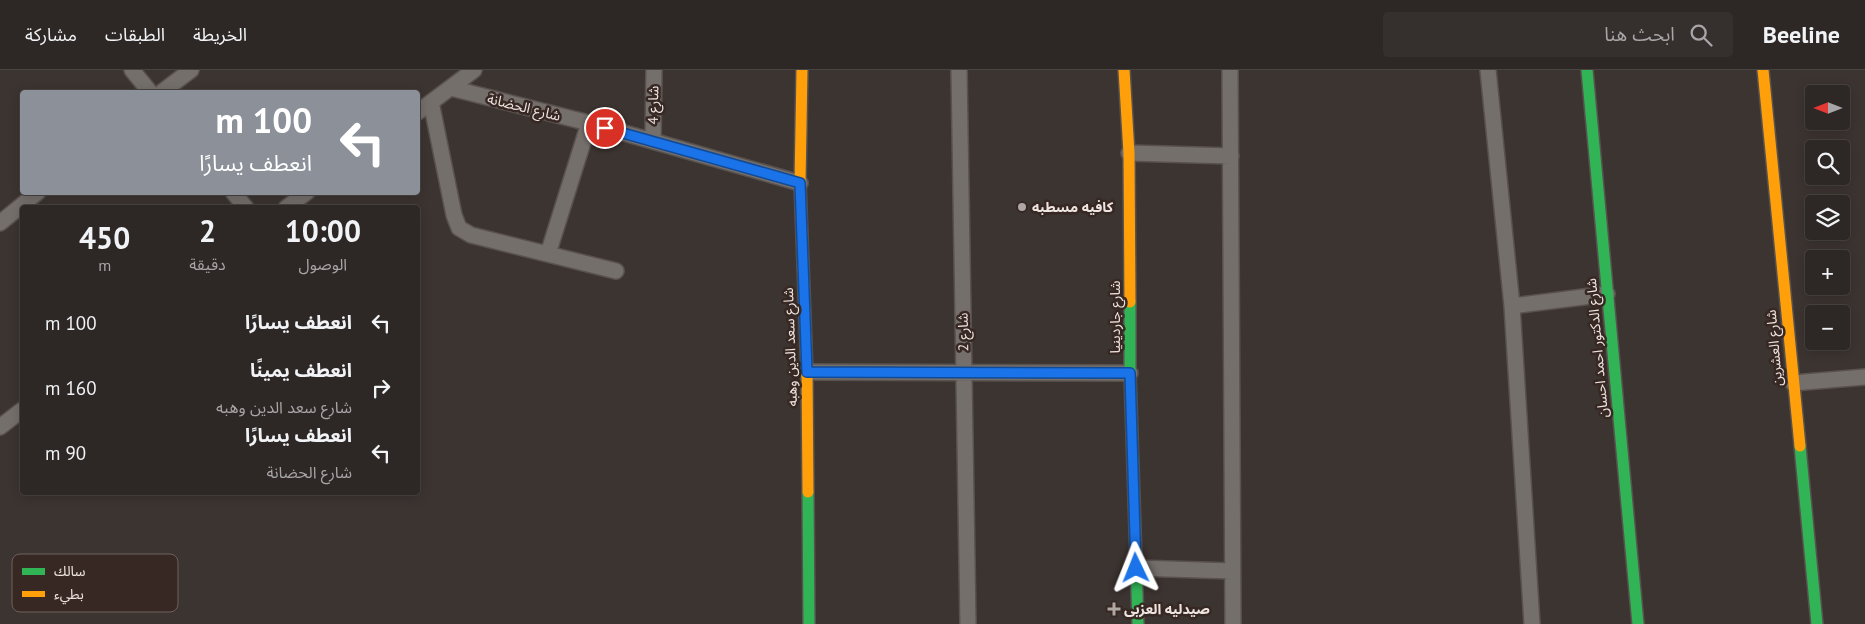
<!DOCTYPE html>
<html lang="ar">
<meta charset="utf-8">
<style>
:root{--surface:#2d2725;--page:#352f2d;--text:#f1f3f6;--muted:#a7a5a7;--line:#484442}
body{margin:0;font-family:"PT Sans","Noto Sans Arabic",sans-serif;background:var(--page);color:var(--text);direction:rtl;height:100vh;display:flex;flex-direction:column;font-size:19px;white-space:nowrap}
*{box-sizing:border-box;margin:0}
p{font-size:16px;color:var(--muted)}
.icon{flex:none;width:28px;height:28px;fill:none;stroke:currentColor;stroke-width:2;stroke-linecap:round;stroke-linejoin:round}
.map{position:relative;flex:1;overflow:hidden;direction:ltr}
.sheet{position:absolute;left:20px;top:135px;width:400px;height:290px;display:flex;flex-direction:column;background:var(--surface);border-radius:5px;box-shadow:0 2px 12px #0003,0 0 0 1px var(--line);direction:rtl}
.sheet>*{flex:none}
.banner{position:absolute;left:20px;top:20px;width:400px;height:105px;border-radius:5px;box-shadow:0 2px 12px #0003,0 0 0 1px var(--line);direction:rtl;background:#8c9099;color:#fff;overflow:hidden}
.needle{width:32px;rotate:270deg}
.tools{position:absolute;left:1805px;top:15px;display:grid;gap:10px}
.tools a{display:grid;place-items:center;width:45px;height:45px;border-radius:5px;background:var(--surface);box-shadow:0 2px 12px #0003,0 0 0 1px var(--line);font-size:25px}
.pin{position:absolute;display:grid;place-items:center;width:42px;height:42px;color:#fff;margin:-21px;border:2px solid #fff;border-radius:50%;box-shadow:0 1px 5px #0007}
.me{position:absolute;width:55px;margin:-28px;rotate:358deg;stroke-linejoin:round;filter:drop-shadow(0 0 4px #0008)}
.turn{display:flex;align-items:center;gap:18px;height:105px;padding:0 25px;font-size:22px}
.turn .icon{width:65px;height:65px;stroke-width:2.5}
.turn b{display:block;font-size:35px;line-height:42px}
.eta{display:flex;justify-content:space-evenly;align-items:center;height:85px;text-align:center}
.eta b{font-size:30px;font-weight:800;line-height:35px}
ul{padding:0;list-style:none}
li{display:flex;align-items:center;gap:15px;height:65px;padding:0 25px}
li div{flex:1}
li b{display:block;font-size:19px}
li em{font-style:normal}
header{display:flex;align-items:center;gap:30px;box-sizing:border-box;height:70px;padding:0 25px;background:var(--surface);border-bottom:1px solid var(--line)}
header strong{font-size:24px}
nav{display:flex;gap:28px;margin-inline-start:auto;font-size:18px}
.search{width:350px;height:45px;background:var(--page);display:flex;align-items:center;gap:12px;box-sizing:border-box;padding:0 18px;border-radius:5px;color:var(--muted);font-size:19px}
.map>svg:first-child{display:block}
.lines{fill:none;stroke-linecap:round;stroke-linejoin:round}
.street-casing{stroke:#58514e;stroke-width:18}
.fast-casing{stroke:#58514e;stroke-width:14}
.slow-casing{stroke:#58514e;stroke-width:14}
.street{stroke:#756f6c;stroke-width:15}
.fast{stroke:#30b455;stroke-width:11}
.slow{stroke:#ff9f0a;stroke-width:11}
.route-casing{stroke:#114b97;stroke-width:12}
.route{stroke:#1a73e8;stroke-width:9}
.poi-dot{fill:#b0a6a3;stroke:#372823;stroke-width:2}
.labels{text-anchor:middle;stroke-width:5;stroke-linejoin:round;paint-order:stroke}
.street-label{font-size:14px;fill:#eee4e0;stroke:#372823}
.poi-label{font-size:14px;font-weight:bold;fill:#eee4e0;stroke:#372823;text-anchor:start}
.key{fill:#372823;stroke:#6e605c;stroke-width:1}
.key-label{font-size:14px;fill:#eee4e0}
</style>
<header>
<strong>Beeline</strong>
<div class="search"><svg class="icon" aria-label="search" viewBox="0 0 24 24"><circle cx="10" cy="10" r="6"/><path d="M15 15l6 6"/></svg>ابحث هنا</div>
<nav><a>الخريطة</a><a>الطبقات</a><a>مشاركة</a></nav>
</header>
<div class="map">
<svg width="1865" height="554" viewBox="0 0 1865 554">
<rect width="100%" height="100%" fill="#3c3431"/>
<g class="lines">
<defs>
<path id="street" d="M132,0L150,22
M959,0L968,554
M1230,0L1233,554
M1488,0L1512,236L1532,554
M451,18L589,53L800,113
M162,22L191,0
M431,32L454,145L459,158L471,165L616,201
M418,42L474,0
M653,71L654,0
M1129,83L1231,86
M233,122L246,138
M286,138L307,122
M0,153L38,122
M548,184L589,53
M1512,236L1607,224
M807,302L1130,303
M1793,313L1865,307
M0,357L22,340
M1136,498L1232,501"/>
<path id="fast" d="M1587,0L1638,554
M1130,232V303L1138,554
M1800,376L1817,554
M808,422L809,554"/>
<path id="slow" d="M802,0L800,113L807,302L808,422
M1124,0L1129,83L1130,232
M1763,0L1800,376"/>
</defs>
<use href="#street" class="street-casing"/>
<use href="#fast" class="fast-casing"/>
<use href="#slow" class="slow-casing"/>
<use href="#street" class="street"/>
<use href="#fast" class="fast"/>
<use href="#slow" class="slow"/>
</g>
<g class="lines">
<defs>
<path id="route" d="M605,58L800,113L807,302L1130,303L1136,498"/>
</defs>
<use href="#route" class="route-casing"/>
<use href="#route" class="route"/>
</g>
<g class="poi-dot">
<circle cx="1022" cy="137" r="5"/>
<path d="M1111.5 531.5h5v5h5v5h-5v5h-5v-5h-5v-5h5z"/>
</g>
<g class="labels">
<g class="street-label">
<text transform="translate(653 35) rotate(-89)" y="5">شارع 4</text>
<text transform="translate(524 37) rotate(14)" y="5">شارع الحضانة</text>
<text transform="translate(1115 247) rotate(-90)" y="5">شارع جاردينيا</text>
<text transform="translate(963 262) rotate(-91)" y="5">شارع 2</text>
<text transform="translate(790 277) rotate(-92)" y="5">شارع سعد الدين وهبه</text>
<text transform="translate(1597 278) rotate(-95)" y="5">شارع الدكتور احمد احسان</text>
<text transform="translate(1774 278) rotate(-95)" y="5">شارع العشرين</text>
</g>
<g class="poi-label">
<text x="1032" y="142">كافيه مسطبه</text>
<text x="1124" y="544">صيدليه العزبى</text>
</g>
</g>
<rect x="12" y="484" width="166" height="58" rx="8" class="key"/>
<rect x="22" y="498" width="23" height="7" fill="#30b455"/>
<rect x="22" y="521" width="23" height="6" fill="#ff9f0a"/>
<g class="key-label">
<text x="54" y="506">سالك</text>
<text x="54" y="529">بطيء</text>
</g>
</svg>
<div class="tools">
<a><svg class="needle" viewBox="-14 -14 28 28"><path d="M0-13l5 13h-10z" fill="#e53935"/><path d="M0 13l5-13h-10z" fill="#a7a5a7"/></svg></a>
<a><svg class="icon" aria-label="search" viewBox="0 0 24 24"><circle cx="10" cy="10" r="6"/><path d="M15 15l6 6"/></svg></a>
<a><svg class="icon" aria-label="layers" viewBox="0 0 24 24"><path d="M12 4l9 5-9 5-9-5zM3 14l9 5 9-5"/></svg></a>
<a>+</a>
<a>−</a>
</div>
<div class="pin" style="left:605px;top:58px;background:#d93025"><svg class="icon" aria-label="arrive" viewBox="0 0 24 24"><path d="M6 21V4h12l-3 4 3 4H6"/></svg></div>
<svg class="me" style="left:1136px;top:498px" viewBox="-20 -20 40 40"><path d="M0-17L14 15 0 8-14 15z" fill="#1a73e8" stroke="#fff" stroke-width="4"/></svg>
<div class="banner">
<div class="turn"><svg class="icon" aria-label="left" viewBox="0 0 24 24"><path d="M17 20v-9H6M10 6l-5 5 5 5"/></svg><div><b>100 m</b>انعطف يسارًا</div></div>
</div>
<section class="sheet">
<div class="eta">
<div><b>10:00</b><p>الوصول</p></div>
<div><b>2</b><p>دقيقة</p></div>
<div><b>450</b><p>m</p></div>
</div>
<ul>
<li><svg class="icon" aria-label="left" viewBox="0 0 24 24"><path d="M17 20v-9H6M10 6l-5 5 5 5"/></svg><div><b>انعطف يسارًا</b></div><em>100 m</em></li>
<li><svg class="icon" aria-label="right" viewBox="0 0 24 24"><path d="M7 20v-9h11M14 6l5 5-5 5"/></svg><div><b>انعطف يمينًا</b><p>شارع سعد الدين وهبه</p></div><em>160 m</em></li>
<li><svg class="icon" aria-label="left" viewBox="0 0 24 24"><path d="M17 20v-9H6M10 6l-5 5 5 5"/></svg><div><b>انعطف يسارًا</b><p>شارع الحضانة</p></div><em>90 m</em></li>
</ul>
</section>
</div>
